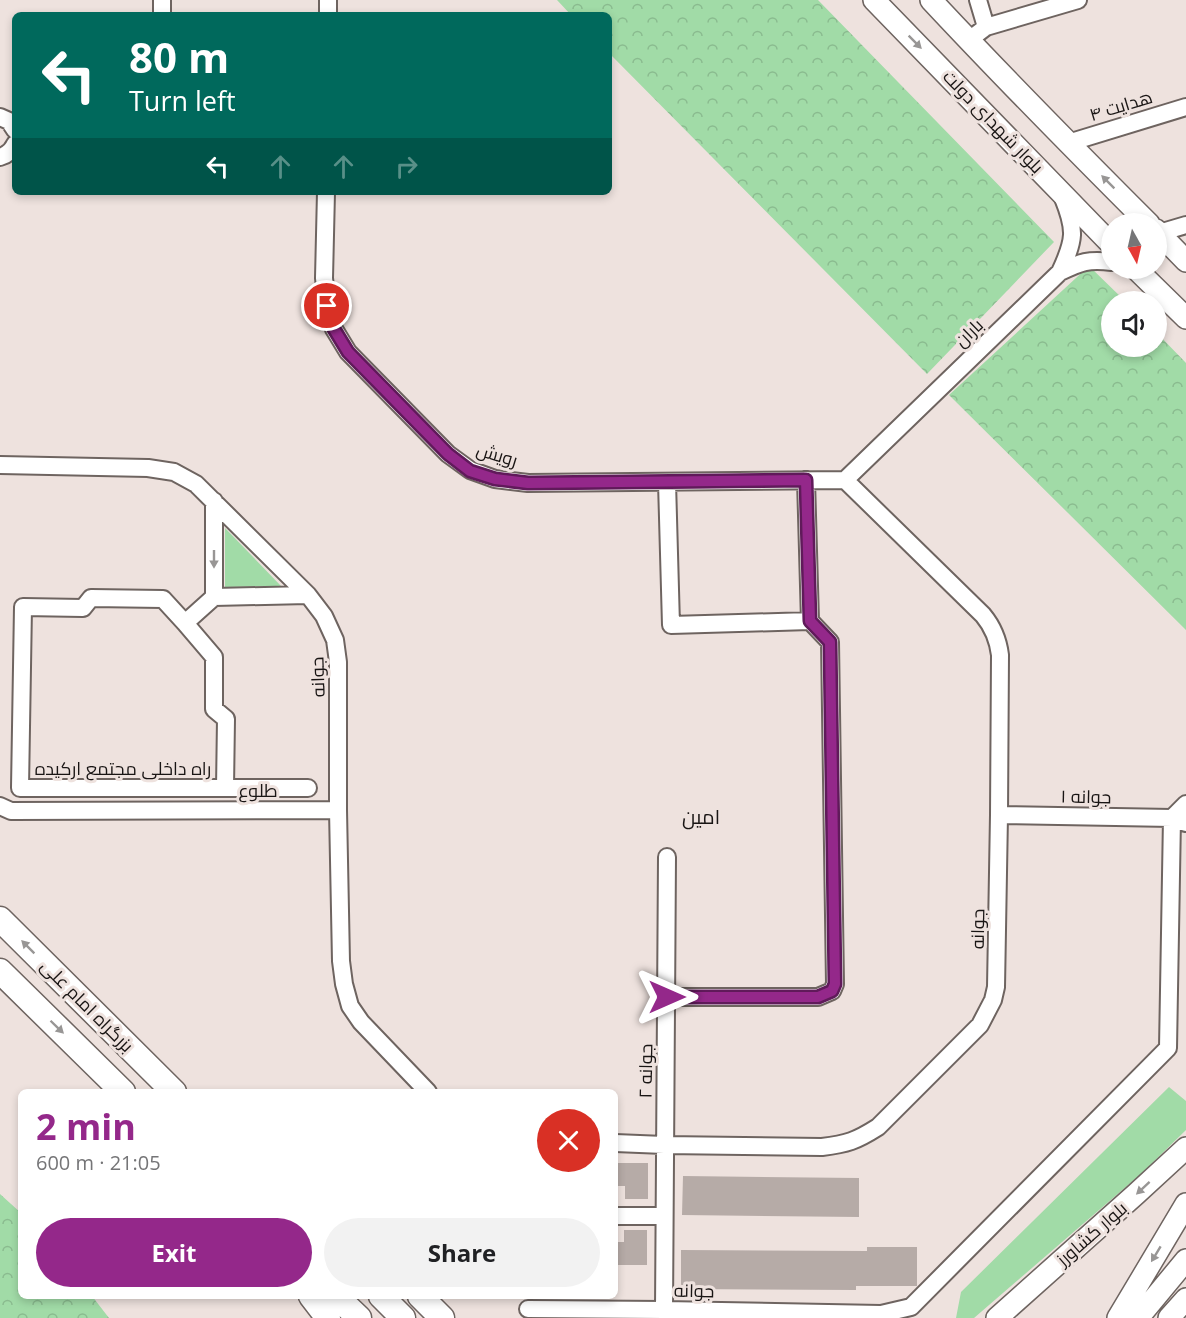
<!DOCTYPE html>
<meta charset="utf-8">
<style>
:root{--surface:#fff;--page:#f2f2f2;--text:#202124;--muted:#757577;--accent:#94288a}
body{margin:0;font-family:"Open Sans",Cairo,sans-serif;background:var(--page);color:var(--text);height:100vh;display:flex;flex-direction:column;font-size:22px;white-space:nowrap}
*{box-sizing:border-box;margin:0}
p{font-size:20px;color:var(--muted)}
.icon{flex:none;width:33px;height:33px;fill:none;stroke:currentColor;stroke-width:2;stroke-linecap:round;stroke-linejoin:round}
.map{position:relative;flex:1;overflow:hidden}
.sheet{position:absolute;left:18px;top:1089px;width:600px;height:210px;display:flex;flex-direction:column;background:var(--surface);border-radius:9px;box-shadow:0 3px 9px #0003}
.sheet>*{flex:none}
.hud{position:absolute;left:12px;top:12px;width:600px;height:183px;border-radius:9px;box-shadow:0 3px 9px #0003;background:#00695c;color:#fff;overflow:hidden}
.needle{width:39px;rotate:172deg}
.tools{position:absolute;left:1101px;top:213px;display:grid;gap:12px}
.tools a{display:grid;place-items:center;width:66px;height:66px;border-radius:50%;background:var(--surface);box-shadow:0 3px 9px #0003;font-size:30px}
.pin{position:absolute;display:grid;place-items:center;width:51px;height:51px;color:#fff;margin:-26px;border:3px solid #fff;border-radius:50%;box-shadow:0 2px 6px #0007}
.me{position:absolute;width:66px;margin:-33px;rotate:90deg;stroke-linejoin:round;filter:drop-shadow(0 0 4px #0008)}
.turn{display:flex;align-items:center;gap:21px;height:126px;padding:0 18px;font-size:27px}
.turn .icon{width:78px;height:78px;stroke-width:2.5}
.turn b{display:block;font-size:42px;line-height:51px}
.lanes{display:flex;align-items:center;height:57px;padding:0 18px;background:#0003;justify-content:center;gap:30px;direction:ltr}
.lanes .off{opacity:.35}
.round{display:grid;place-items:center;flex:none;width:63px;height:63px;border-radius:32px;background:var(--page)}
.headline{display:flex;align-items:center;justify-content:space-between;height:102px;padding:0 18px}
h1{font-size:36px;font-weight:700;line-height:45px;color:var(--accent)}
.button{display:flex;gap:12px;margin-top:auto;padding:12px 18px}
.button a{flex:1;height:69px;border-radius:36px;background:var(--accent);color:#fff;font-size:24px;font-weight:700;line-height:69px;text-align:center}
.button a+a{background:var(--page);color:var(--text)}
.map>svg:first-child{display:block}
.forest{fill:url(#forest-crowns)}
.park{fill:#a1dba7}
.building{fill:#b6aba7}
.lines{fill:none;stroke-linecap:round;stroke-linejoin:round}
.minor-casing{stroke:#6e6460;stroke-width:20}
.major-casing{stroke:#6e6460;stroke-width:24}
.highway-casing{stroke:#6e6460;stroke-width:27}
.minor{stroke:#fff;stroke-width:16}
.major{stroke:#fff;stroke-width:21}
.highway{stroke:#fff;stroke-width:24}
.oneway{fill:#989695}
.route-casing{stroke:#601a5a;stroke-width:15}
.route{stroke:#94288a;stroke-width:10}
.labels{text-anchor:middle;stroke-width:6;stroke-linejoin:round;paint-order:stroke}
.street-label{font-size:18px;fill:#191514;stroke:#eee2de}
.neighbourhood-label{font-size:20px;fill:#191514;stroke:#eee2de}
</style>
<div class="map">
<svg width="1186" height="1318" viewBox="0 0 1186 1318">
<defs>
<pattern id="forest-crowns" width="20" height="18" patternUnits="userSpaceOnUse" patternTransform="scale(1.5)"><rect width="20" height="18" fill="#a1dba7"/><path d="M2 6a3 3 0 1 1 6 0M12 15a3 3 0 1 1 6 0" fill="none" stroke="#8abb8f"/></pattern>
</defs>
<rect width="100%" height="100%" fill="#eee2de"/>
<path class="forest" d="M557,0H818L1054,242L927,374L609,53V15H571Z
M1089,266L1125,301L1112,302V346H1156L1157,333L1186,363V630L949,395Z
M0,1194L21,1213V1296H92L109,1318H0Z"/>
<path class="park" d="M225,528L281,586L225,587Z
M1169,1087L1186,1101V1130L1142,1173L974,1318H956L961,1292Z"/>
<path class="building" d="M615,1163H648V1199H625V1186H615Z
M683,1176L859,1178V1217L682,1215Z
M624,1230H647V1265H615V1242H624Z
M867,1247H917V1286H856V1290L681,1289V1250L867,1251Z"/>
<g class="lines">
<defs>
<path id="minor" d="M978,0L986,27
M162,15V0
M328,15V0
M969,40L986,27L1078,0
M0,117L9,121L15,130
M1068,143L1186,107
M0,157C7,155 12,151 15,144
M326,192L324,278L327,306L334,329L348,352L448,454L470,470L495,479L528,483L845,480
M1159,233L1186,225
M1060,272C1081,262 1088,259 1112,262
M0,465L148,468L174,472L196,484L308,595L324,616L335,640L338,662V810L341,961L344,984L350,1006L361,1022L428,1092
M845,480L1060,272C1075,240 1076,230 1063,198
M667,482L671,625L810,621
M214,501V597L308,595
M185,623L214,657V709L226,719L225,788H20L23,607L83,608L91,598L163,599L185,623L214,597
M225,788H308
M0,806L11,811L338,810
M999,815L1172,818L1186,823
M1172,818L1186,804
M667,997H818L832,991L835,984L830,642L810,621L806,480
M615,1143L664,1145L822,1147C847,1144 856,1141 878,1127L980,1025L993,1000L996,987L999,815L1000,655C998,639 993,627 983,615L845,480
M615,1216H664
M528,1309L664,1310L881,1314L911,1307L1168,1048L1172,818
M664,1310C664,1159 667,1008 667,857"/>
<path id="major" d="M874,0L1112,245
M931,0C1002,76 1075,150 1149,224
M1156,230L1186,261
M1135,268L1186,318
M997,1318L1136,1194L1186,1148
M1118,1318L1186,1204
M1138,1318L1186,1260
M1169,1318L1186,1299"/>
<path id="highway" d="M0,919L174,1092
M0,971L123,1092
M311,1296L328,1318
M336,1296L359,1318
M381,1296L403,1318
M420,1296L442,1318"/>
</defs>
<use href="#minor" class="minor-casing"/>
<use href="#major" class="major-casing"/>
<use href="#highway" class="highway-casing"/>
<use href="#minor" class="minor"/>
<use href="#major" class="major"/>
<use href="#highway" class="highway"/>
</g>
<defs><path id="oneway-solid" d="M-6-.8H1V-3.2L6.5 0L1 3.2V.8H-6Z" transform="scale(1.5)"/></defs>
<g class="oneway">
<use href="#oneway-solid" transform="translate(915 42) rotate(45)"/>
<use href="#oneway-solid" transform="translate(1108 182) rotate(-135)"/>
<use href="#oneway-solid" transform="translate(214 559) rotate(90)"/>
<use href="#oneway-solid" transform="translate(28 947) rotate(-135)"/>
<use href="#oneway-solid" transform="translate(57 1027) rotate(44)"/>
<use href="#oneway-solid" transform="translate(1143 1188) rotate(137)"/>
<use href="#oneway-solid" transform="translate(1156 1254) rotate(121)"/>
</g>
<g class="lines">
<defs>
<path id="route" d="M327,306L334,329L348,352L448,454L470,471L495,479L528,483L806,480L810,621L830,642L835,984L832,991L818,997H667"/>
</defs>
<use href="#route" class="route-casing"/>
<use href="#route" class="route"/>
</g>
<g class="labels">
<g class="street-label">
<text transform="translate(1121 106) rotate(-17)" y="6">هدایت ۴</text>
<text transform="translate(993 122) rotate(46)" y="6">بلوار شهدای دولت</text>
<text transform="translate(969 333) rotate(-44)" y="6">باران</text>
<text transform="translate(497 455) rotate(17)" y="6">رویش</text>
<text transform="translate(318 677) rotate(-92)" y="6">جوانه</text>
<text x="123" y="775">راه داخلی مجتمع ارکیده</text>
<text x="258" y="797">طلوع</text>
<text transform="translate(1086 797) rotate(1)" y="6">جوانه ۱</text>
<text transform="translate(978 929) rotate(-89)" y="6">جوانه</text>
<text transform="translate(87 1006) rotate(45)" y="6">بزرگراه امام علی</text>
<text transform="translate(646 1071) rotate(-89)" y="6">جوانه ۲</text>
<text transform="translate(1092 1234) rotate(-41)" y="6">بلوار کشاورز</text>
<text transform="translate(694 1291) rotate(1)" y="6">جوانه</text>
</g>
<g class="neighbourhood-label">
<text x="701" y="824">امین</text>
</g>
</g>
</svg>
<div class="tools">
<a><svg class="needle" viewBox="-14 -14 28 28"><path d="M0-13l5 13h-10z" fill="#e53935"/><path d="M0 13l5-13h-10z" fill="#757577"/></svg></a>
<a><svg class="icon" aria-label="sound" viewBox="0 0 24 24"><path d="M4 9h4l5-4v14l-5-4H4zM17 9q2 3 0 6"/></svg></a>
</div>
<div class="pin" style="left:327px;top:306px;background:#d93025"><svg class="icon" aria-label="arrive" viewBox="0 0 24 24"><path d="M6 21V4h12l-3 4 3 4H6"/></svg></div>
<svg class="me" style="left:667px;top:997px" viewBox="-20 -20 40 40"><path d="M0-17L14 15 0 8-14 15z" fill="#94288a" stroke="#fff" stroke-width="4"/></svg>
<div class="hud">
<div class="turn"><svg class="icon" aria-label="left" viewBox="0 0 24 24"><path d="M17 20v-9H6M10 6l-5 5 5 5"/></svg><div><b>80 m</b>Turn left</div></div>
<div class="lanes"><svg class="icon" aria-label="left" viewBox="0 0 24 24"><path d="M17 20v-9H6M10 6l-5 5 5 5"/></svg><svg class="icon off" aria-label="ahead" viewBox="0 0 24 24"><path d="M12 20V5M6 11l6-6 6 6"/></svg><svg class="icon off" aria-label="ahead" viewBox="0 0 24 24"><path d="M12 20V5M6 11l6-6 6 6"/></svg><svg class="icon off" aria-label="right" viewBox="0 0 24 24"><path d="M7 20v-9h11M14 6l5 5-5 5"/></svg></div>
</div>
<section class="sheet">
<div class="headline"><div><h1>2 min</h1><p>600 m · 21:05</p></div><a class="round" style="background:#d93025;color:#fff"><svg class="icon" aria-label="close" viewBox="0 0 24 24"><path d="M6 6l12 12M18 6L6 18"/></svg></a></div>
<div class="button"><a>Exit</a><a>Share</a></div>
</section>
</div>
